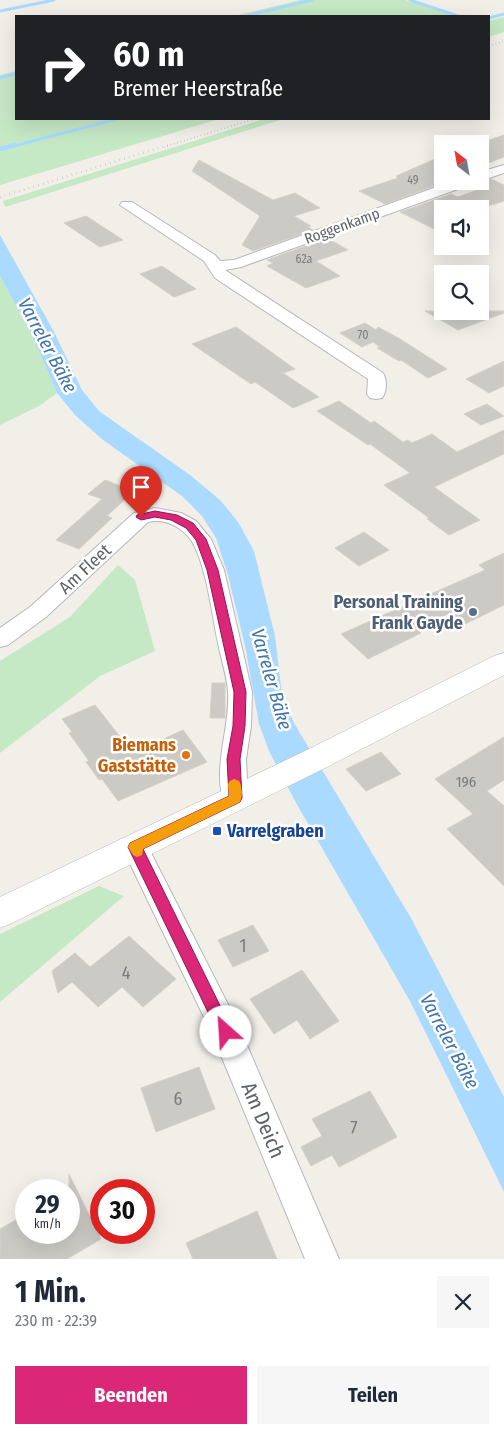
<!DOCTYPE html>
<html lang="de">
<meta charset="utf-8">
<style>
:root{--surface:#fff;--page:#f6f6f7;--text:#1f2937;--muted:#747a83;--accent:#db2777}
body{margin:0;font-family:"Fira Sans Condensed",sans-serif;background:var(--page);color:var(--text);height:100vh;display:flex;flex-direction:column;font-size:19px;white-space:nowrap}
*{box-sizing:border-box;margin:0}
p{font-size:16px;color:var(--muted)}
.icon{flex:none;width:28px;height:28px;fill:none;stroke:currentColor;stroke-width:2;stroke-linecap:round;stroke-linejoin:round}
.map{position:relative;height:1259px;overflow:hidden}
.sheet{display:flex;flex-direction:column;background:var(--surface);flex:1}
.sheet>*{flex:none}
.guide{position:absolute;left:15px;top:15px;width:475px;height:105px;border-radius:0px;box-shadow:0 5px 20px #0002;background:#202124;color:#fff;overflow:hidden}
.needle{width:32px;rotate:329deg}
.buttons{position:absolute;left:434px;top:135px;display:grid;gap:10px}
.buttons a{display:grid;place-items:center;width:55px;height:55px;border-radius:0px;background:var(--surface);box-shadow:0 5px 20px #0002;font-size:25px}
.speed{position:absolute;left:15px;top:1179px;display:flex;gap:10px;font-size:25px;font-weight:700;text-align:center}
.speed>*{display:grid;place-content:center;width:65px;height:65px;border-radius:50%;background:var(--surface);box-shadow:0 5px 20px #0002;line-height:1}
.speed small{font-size:12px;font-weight:400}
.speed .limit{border:8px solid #d22;background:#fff;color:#111}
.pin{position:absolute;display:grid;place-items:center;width:42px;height:42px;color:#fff;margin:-51px -21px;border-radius:50% 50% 50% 0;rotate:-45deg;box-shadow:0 0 5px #0007}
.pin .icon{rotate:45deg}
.me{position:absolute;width:55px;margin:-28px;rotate:334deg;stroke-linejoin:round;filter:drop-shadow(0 0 4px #0008)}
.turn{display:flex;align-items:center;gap:18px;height:105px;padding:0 15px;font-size:22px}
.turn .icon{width:65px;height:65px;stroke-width:2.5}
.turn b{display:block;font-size:35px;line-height:42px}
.round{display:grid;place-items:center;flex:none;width:52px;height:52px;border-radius:0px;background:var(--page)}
.summary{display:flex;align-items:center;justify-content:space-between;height:85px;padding:0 15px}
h1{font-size:30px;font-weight:700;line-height:38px}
.primary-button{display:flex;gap:10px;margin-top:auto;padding:10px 15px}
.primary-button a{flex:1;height:58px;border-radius:0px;background:var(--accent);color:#fff;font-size:20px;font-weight:700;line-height:58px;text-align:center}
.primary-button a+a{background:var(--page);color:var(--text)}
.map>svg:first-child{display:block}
.green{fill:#c5e8c5}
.water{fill:#aadaff}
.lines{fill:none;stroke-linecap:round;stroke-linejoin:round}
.stream-far1{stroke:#aadaff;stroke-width:3}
.stream{stroke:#aadaff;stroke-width:4.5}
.building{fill:#cccac5;stroke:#d6d1c6}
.street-casing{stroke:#b5b8bc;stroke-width:2}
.secondary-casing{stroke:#b6babf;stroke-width:1}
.street{fill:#fff;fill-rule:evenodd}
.secondary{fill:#fff;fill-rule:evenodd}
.rail-far1{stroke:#b6b7b8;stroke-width:2;stroke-dasharray:0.5 3;stroke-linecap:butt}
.rail{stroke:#b6b7b8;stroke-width:2.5;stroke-dasharray:0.5 4.5;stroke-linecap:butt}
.route{fill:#db2777;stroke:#8e194d}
.slow{fill:#f59e0b}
.service-dot{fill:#5c6f8a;stroke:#fff;stroke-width:2}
.food-dot{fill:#e8710a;stroke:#fff;stroke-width:2}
.transit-dot{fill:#1a4fb4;stroke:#fff;stroke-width:2}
.labels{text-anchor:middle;stroke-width:5;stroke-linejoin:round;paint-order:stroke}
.far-number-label{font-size:12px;fill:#7a7d7f}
.far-street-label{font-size:15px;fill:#5f6368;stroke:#fff}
.number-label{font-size:15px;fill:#7a7d7f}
.street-label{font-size:18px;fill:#5f6368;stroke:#fff}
.service-label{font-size:18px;font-weight:bold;fill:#4e5e75;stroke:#fff;text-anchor:end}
.food-label{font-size:18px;font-weight:bold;fill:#c56008;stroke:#fff;text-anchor:end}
.transit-label{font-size:18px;font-weight:bold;fill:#164399;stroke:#fff;text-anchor:start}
.near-number-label{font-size:18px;fill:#7a7d7f}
.water-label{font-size:19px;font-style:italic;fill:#4174aa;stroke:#fff}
.near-street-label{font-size:21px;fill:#5f6368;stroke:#fff}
</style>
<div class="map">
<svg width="504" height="1259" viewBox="0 0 504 1259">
<rect width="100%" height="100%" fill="#f1efe8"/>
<path class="green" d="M300,0H405L456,16H234Z
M504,17V32L489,37V21Z
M16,71V119H219L0,185V75Z
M264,119H283L5,207L3,201Z
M0,276L32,335L57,393L39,406L0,425Z
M118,565L135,580L155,651L100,676L0,753V661L70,617Z
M99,886L124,896L0,1002V934Z"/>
<path class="water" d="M0,235L54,332L82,390L99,411L190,475L220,500L238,522L254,551L275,636L282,695L294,723L411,918L504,1097V1192L411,1003L295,801L269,751L259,724L245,646L228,575L216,538L202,516L182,496L103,440L75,415L57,393L32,335L0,276Z"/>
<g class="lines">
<path class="stream-far1" d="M410,0L458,16
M0,11L54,0
M246,16L312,0
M489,18L504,14
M0,78L16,74
M10,147L117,119"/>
<path class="stream" d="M0,149L15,145"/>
</g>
<path class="building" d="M504,135V157L480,166V143Z
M442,156V183L385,204L359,191L398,178L396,176Z
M199,160L273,200L295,193L320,208L294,216L311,226L308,227L313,230L253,251L242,245L260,216L192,171Z
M491,179L504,185V201L482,208L483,209H442V233L400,212L451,194L458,197L480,189V183Z
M86,216L123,240L100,247L64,223Z
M327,238L348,250L316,261L340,276L306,288L267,266L273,263L267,260Z
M162,266L196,289L174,297L140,274Z
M425,311H504V313L458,330Z
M365,323L376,330L378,327L400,339L447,369L428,378L401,360L399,361L377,348L380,347L373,342L362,347L340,333Z
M236,327L295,369L283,373L319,397L293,408L255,382L251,384L192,344Z
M504,361V386L489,393L466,379Z
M339,401L371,423L374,421L403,442L408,440L412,443L432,434L457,452L504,430V454L434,487L480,520L449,535L427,519L429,518L384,485L410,473L370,444L368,445L317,411Z
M487,404L504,416L481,425L464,414Z
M105,480L134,491L107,516L112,518L79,549L56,540L102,499L88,494Z
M364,532L389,550L359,566L335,548Z
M504,553V605L461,626L448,614L416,628L421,633L368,659L341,634L485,570L479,565Z
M212,683H225V718H210Z
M95,705L133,753L183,730L207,762L118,801L102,779L99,780L86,762L89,761L69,733L72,732L62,719Z
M504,737V780L487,791L504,806V886L447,829L473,814L435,779Z
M381,752L401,774L366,791L346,769Z
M253,925L269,951L233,967L218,940Z
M129,936L176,979L143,1007L122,987L98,1007L72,982L58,993L52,971L75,953L90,967Z
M302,970L339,1021L310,1039L297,1020L274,1034L250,999Z
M199,1067L215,1109L156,1132L141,1088Z
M370,1091L397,1137L339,1167L332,1155L311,1166L301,1147L322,1136L312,1119Z
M69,1174L101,1239L67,1259H0V1229L26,1214V1232H69Z
M257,1211L277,1259H193L186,1243Z"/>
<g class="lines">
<defs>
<path id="street" d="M504,165V173L480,181V172Z
M453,181H474L472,184L241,267L225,270L383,373C387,379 387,392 382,398L376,399L370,398L367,394L368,379L215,278L204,261L120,205L122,202H132L215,255L220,261L234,260Z
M155,508L181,513L196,521L211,539L224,570L252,692L251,726L246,759L248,798L244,805L235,808L226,805C210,775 231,725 228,692C227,676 221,659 218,643C212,615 206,563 191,540C181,526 164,518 148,522L46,617L8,645L0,647V628L30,607L134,513Z
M135,836L144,839L237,1022L339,1259H305L213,1036L122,847L126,839Z"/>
<path id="secondary" d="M504,653V675L329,766L12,923L0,928V897L307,750L494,656Z"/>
</defs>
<use href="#street" class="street-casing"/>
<use href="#secondary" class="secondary-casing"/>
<use href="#street" class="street"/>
<use href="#secondary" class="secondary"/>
<path class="rail-far1" d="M489,46L504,41
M164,147L254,119"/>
<path class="rail" d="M0,197L169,145"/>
</g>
<path class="route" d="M155,511L177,515L193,523L206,539L218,570L246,692L245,726L240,759L242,798L240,802L143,849L233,1032L231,1037L226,1039L220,1037L128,847L130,843L229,796L227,759L233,726L234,692L207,570L196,540L186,528L171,520L155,517L141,520L136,517L137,515Z"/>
<path class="slow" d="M234,779L239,781C242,786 243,796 240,802L143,849L142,855L137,857L133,855L128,847L130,843L229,796L228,784L230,781Z"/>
<circle class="service-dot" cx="473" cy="612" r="5"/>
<circle class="food-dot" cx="186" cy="755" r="5"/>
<rect class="transit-dot" x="212" y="826" width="10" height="10" rx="2.5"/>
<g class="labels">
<g class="far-number-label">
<text x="413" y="184">49</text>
<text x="304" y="263">62a</text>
<text x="363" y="339">70</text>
</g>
<g class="far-street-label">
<text transform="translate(342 226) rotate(-20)" y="5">Roggenkamp</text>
</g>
<g class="number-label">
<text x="466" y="787">196</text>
</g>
<g class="street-label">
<text transform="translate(85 569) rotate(-43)" y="6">Am Fleet</text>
</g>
<g class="service-label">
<text x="463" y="608">Personal Training<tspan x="463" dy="21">Frank Gayde</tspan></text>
</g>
<g class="food-label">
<text x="176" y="751">Biemans<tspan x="176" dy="21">Gaststätte</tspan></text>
</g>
<g class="transit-label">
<text x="227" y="837">Varrelgraben</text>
</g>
<g class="near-number-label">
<text x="243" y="952">1</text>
<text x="126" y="979">4</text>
<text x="178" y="1105">6</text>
<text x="354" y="1134">7</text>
</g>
<g class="water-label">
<text transform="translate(48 345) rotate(62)" y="7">Varreler Bäke</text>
<text transform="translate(272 679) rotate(74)" y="7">Varreler Bäke</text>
<text transform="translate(450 1041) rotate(62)" y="7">Varreler Bäke</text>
</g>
<g class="near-street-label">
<text transform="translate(263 1120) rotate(67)" y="7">Am Deich</text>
</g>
</g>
</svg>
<div class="buttons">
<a><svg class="needle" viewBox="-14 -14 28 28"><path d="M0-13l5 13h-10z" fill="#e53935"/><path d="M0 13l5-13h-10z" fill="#747a83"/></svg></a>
<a><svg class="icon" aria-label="sound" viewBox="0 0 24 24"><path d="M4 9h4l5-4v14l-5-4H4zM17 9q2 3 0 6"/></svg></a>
<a><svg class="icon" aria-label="search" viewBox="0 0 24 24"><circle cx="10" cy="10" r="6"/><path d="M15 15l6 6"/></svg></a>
</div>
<div class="speed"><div>29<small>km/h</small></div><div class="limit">30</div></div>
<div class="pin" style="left:141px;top:517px;background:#d93025"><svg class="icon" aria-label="arrive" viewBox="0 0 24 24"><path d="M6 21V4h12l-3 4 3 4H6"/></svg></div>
<svg class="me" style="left:226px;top:1032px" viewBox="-20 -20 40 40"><circle r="19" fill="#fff"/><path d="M0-13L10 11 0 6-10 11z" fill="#db2777"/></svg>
<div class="guide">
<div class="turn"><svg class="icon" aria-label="right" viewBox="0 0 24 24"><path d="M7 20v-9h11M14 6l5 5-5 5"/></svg><div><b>60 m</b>Bremer Heerstraße</div></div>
</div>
</div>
<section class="sheet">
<div class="summary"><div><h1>1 Min.</h1><p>230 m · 22:39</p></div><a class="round"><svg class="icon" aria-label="close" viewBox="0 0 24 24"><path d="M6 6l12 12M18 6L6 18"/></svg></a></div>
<div class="primary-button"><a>Beenden</a><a>Teilen</a></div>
</section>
